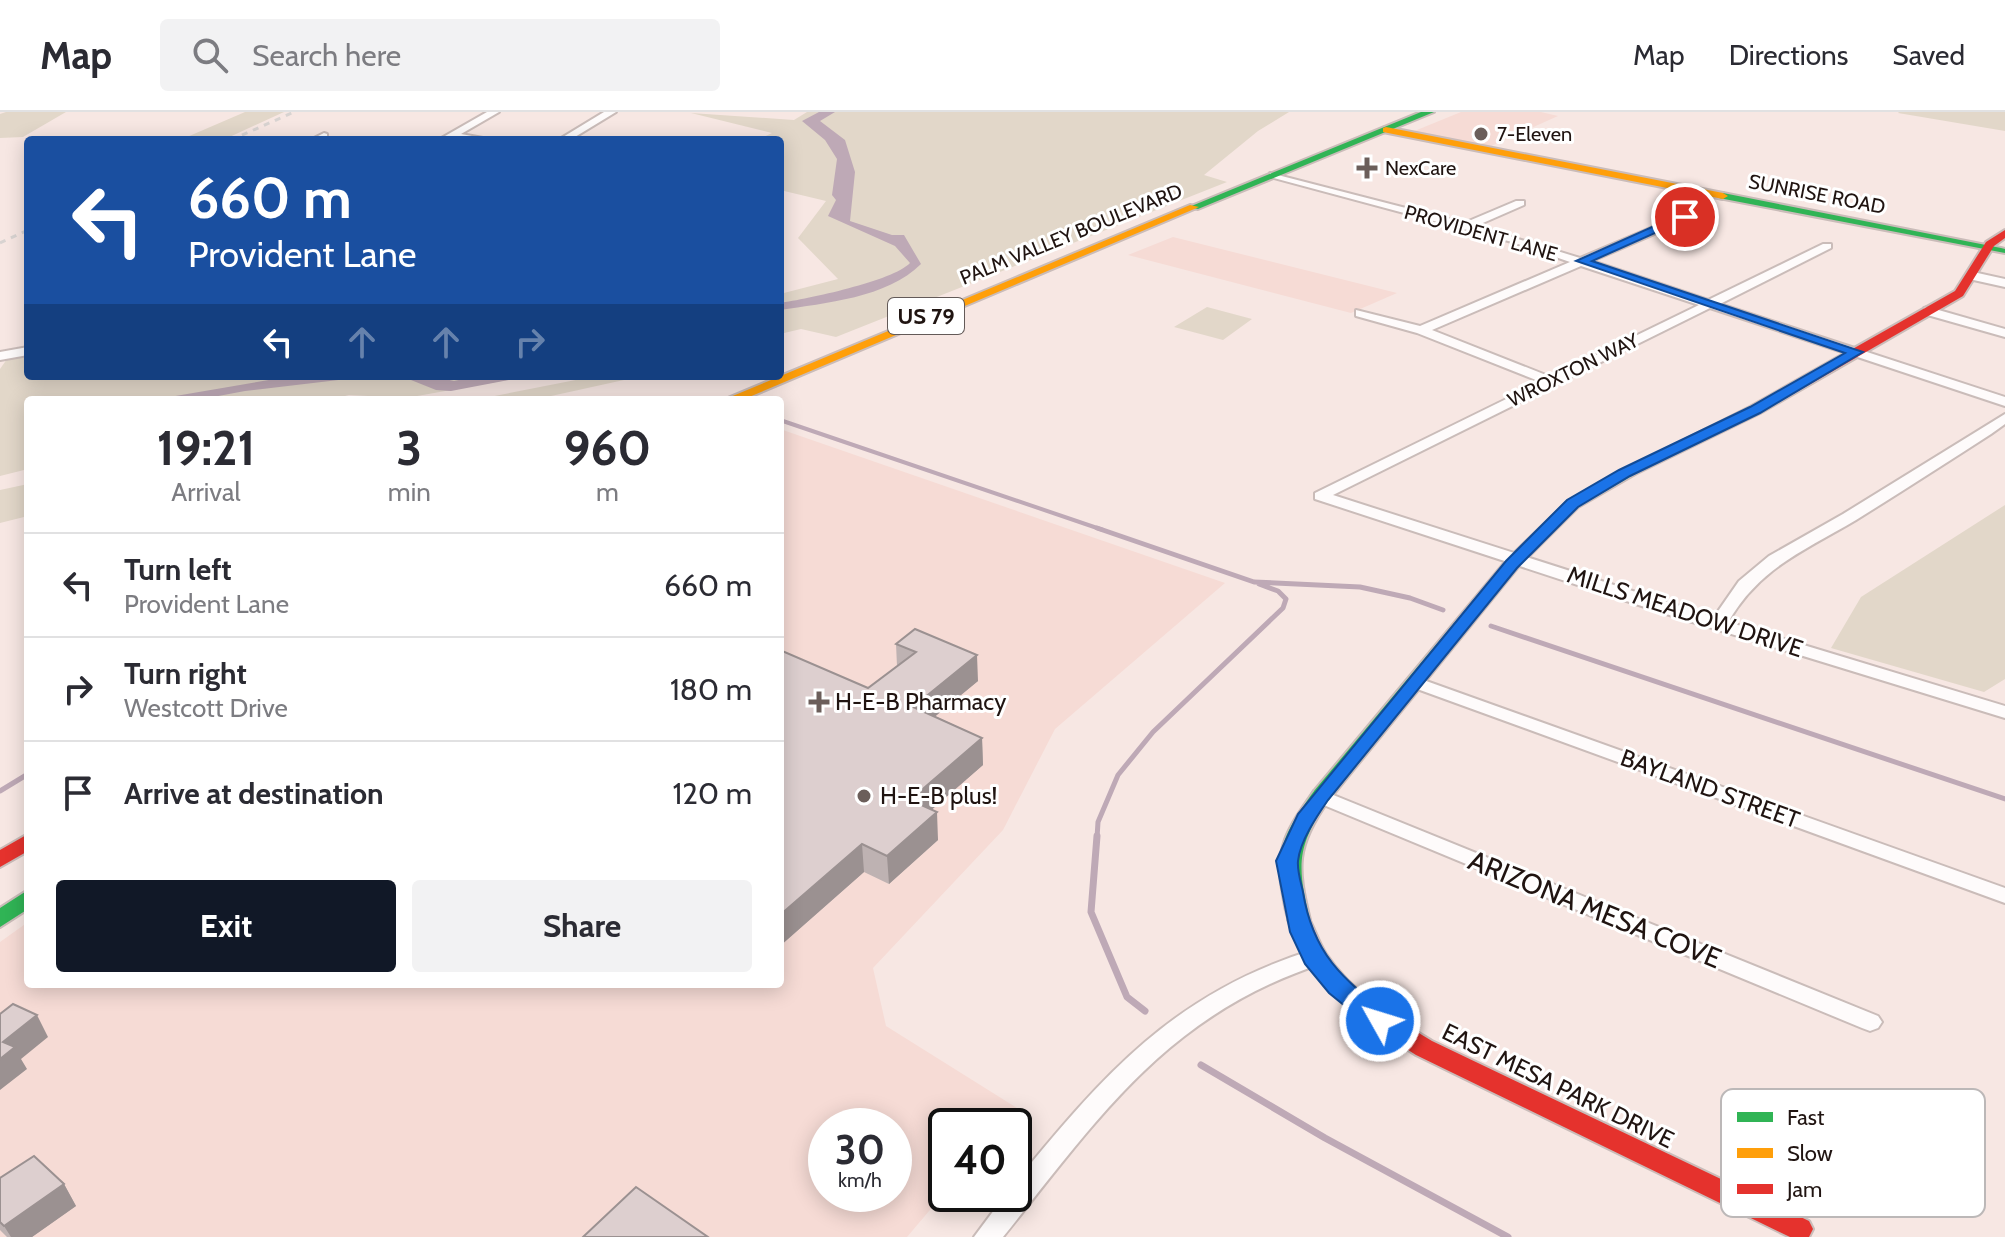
<!DOCTYPE html>
<style>
:root{--surface:#fff;--page:#f2f2f3;--text:#2b2b33;--muted:#7c7c81;--line:#e1e1e2;--accent:#111827}
body{margin:0;font-family:Cabin,sans-serif;background:var(--page);color:var(--text);height:100vh;display:flex;flex-direction:column;font-size:30px;white-space:nowrap}
*{box-sizing:border-box;margin:0}
p{font-size:26px;color:var(--muted)}
.icon{flex:none;width:44px;height:44px;fill:none;stroke:currentColor;stroke-width:2;stroke-linecap:round;stroke-linejoin:round}
.map{position:relative;flex:1;overflow:hidden}
.panel{position:absolute;left:24px;top:284px;width:760px;height:592px;display:flex;flex-direction:column;background:var(--surface);border-radius:8px;box-shadow:0 4px 20px #0003}
.panel>*{flex:none}
.banner{position:absolute;left:24px;top:24px;width:760px;height:244px;border-radius:8px;box-shadow:0 4px 20px #0003;background:#1a4fa0;color:#fff;overflow:hidden}
.speed{position:absolute;left:808px;top:996px;display:flex;gap:16px;font-size:40px;font-weight:700;text-align:center}
.speed>*{display:grid;place-content:center;width:104px;height:104px;border-radius:50%;background:var(--surface);box-shadow:0 4px 20px #0003;line-height:1}
.speed small{font-size:20px;font-weight:400}
.speed .limit{border:4px solid #111;border-radius:12px;background:#fff;color:#111}
.pin{position:absolute;display:grid;place-items:center;width:68px;height:68px;color:#fff;margin:-34px;border:4px solid #fff;border-radius:50%;box-shadow:0 2px 8px #0007}
.me{position:absolute;width:88px;margin:-44px;rotate:309deg;stroke-linejoin:round;filter:drop-shadow(0 0 6px #0008)}
.turn{display:flex;align-items:center;gap:28px;height:168px;padding:0 32px;font-size:36px}
.turn .icon{width:104px;height:104px;stroke-width:2.5}
.turn b{display:block;font-size:56px;line-height:68px}
.lanes{display:flex;align-items:center;height:76px;padding:0 32px;background:#0003;justify-content:center;gap:40px;direction:ltr}
.lanes .off{opacity:.35}
.eta{display:flex;justify-content:space-evenly;align-items:center;height:136px;text-align:center}
.eta b{font-size:48px;font-weight:800;line-height:56px}
.button{display:flex;gap:16px;margin-top:auto;padding:16px 32px}
.button a{flex:1;height:92px;border-radius:8px;background:var(--accent);color:#fff;font-size:32px;font-weight:800;line-height:92px;text-align:center}
.button a+a{background:var(--page);color:var(--text)}
ul{padding:0;list-style:none}
li{display:flex;align-items:center;gap:24px;height:104px;padding:0 32px;border-top:2px solid var(--line)}
li div{flex:1}
li b{display:block;font-size:30px}
li em{font-style:normal}
header{display:flex;align-items:center;gap:48px;box-sizing:border-box;height:112px;padding:0 40px;background:var(--surface);border-bottom:2px solid var(--line)}
header strong{font-size:38px}
nav{display:flex;gap:44px;margin-inline-start:auto;font-size:28px}
.search{width:560px;height:72px;background:var(--page);display:flex;align-items:center;gap:20px;box-sizing:border-box;padding:0 28px;border-radius:8px;color:var(--muted);font-size:30px}
.map>svg:first-child{display:block}
.built{fill:#f6dbd5;fill-rule:evenodd}
.green{fill:#e2d7c9}
.water{fill:#bea9b6}
.lines{fill:none;stroke-linecap:round;stroke-linejoin:round}
.stream-far2{stroke:#bea9b6;stroke-width:4}
.stream-far1{stroke:#bea9b6;stroke-width:5}
.stream{stroke:#bea9b6;stroke-width:7}
.street-casing{stroke:#cabcb9;stroke-width:4}
.fast-casing{stroke:#cabcb9;stroke-width:4}
.slow-casing{stroke:#cabcb9;stroke-width:4}
.jam-casing{stroke:#cabcb9;stroke-width:4}
.street{fill:#fefbfb;fill-rule:evenodd}
.fast{fill:#30b455;fill-rule:evenodd}
.slow{fill:#ff9f0a;fill-rule:evenodd}
.jam{fill:#e5322d;fill-rule:evenodd}
.rail{stroke:#d8d3d1;stroke-width:3;stroke-dasharray:6 6;stroke-linecap:butt}
.wall{fill:#beb2b2}
.shaded-wall{fill:#9b9191}
.building{fill:#ddcfcf;stroke:#9b9191;stroke-width:2}
.route{fill:#1a73e8;stroke:#114b97;stroke-width:2}
.poi-dot{fill:#6b5e5a;stroke:#fff;stroke-width:3}
.labels{text-anchor:middle;stroke-width:6;stroke-linejoin:round;paint-order:stroke}
.far-poi-label{font-size:20px;fill:#201411;stroke:#fff;text-anchor:start}
.far-street-label{font-size:20px;fill:#201411;stroke:#fff}
.shield{fill:#fff;stroke:#635a58;stroke-width:2}
.shield-label{font-size:22px;font-weight:bold;fill:#201411}
.street-label{font-size:24px;fill:#201411;stroke:#fff}
.poi-label{font-size:24px;fill:#201411;stroke:#fff;text-anchor:start}
.near-street-label{font-size:28px;fill:#201411;stroke:#fff}
.key{fill:#fff;stroke:#bcb8b8;stroke-width:2}
.key-label{font-size:22px;fill:#201411}
</style>
<header>
<strong>Map</strong>
<div class="search"><svg class="icon" aria-label="search" viewBox="0 0 24 24"><circle cx="10" cy="10" r="6"/><path d="M15 15l6 6"/></svg>Search here</div>
<nav><a>Map</a><a>Directions</a><a>Saved</a></nav>
</header>
<div class="map">
<svg width="2005" height="1125" viewBox="0 0 2005 1125">
<rect width="100%" height="100%" fill="#f7e7e3"/>
<path class="built" d="M1461,0H1541L1558,4L1489,35L1412,20Z
M1173,125L1397,181L1351,201L1128,143Z
M780,317L1225,471L1055,617L1003,718L873,856L886,914L1017,996L1002,1014H946V1079L907,1125H0V830L28,810V872H780ZM826,1014H894V1082H826Z"/>
<path class="green" d="M6,0H66L23,25L0,26V2Z
M245,0H284L223,28H180Z
M807,0H1289L1258,19L1204,63L1227,70L836,225L801,217L780,222V182L838,167L798,126L826,89L780,78V28H757L772,21L691,1L794,8Z
M1899,0H2005V19L1898,1Z
M1207,195L1252,207L1223,228L1174,215Z
M28,243V264H529L406,286L349,283L329,288H28V357L0,364V257L7,247Z
M596,264H642L533,288H474Z
M28,372V404L0,411V378Z
M2005,393V567L1984,580L1831,536L1861,485Z"/>
<path class="water" d="M819,0H835L820,9L845,28L855,60L850,109L892,123H904L921,152C887,186 825,191 780,198V191C807,187 893,169 910,151L895,134L828,104L836,88L832,83L837,47L825,28L802,9Z
M292,264H372L245,279L197,288H152Z
M401,264H432L454,269L477,264H529L451,279L436,278Z"/>
<g class="lines">
<path class="stream-far2" d="M780,308L1103,418"/>
<path class="stream-far1" d="M1097,416L1254,470L1360,475L1410,486L1443,498
M1491,514L2005,687
M0,679L28,662
M1097,726L1098,710L1118,663L1153,620L1283,496L1286,487L1278,479L1259,472"/>
<path class="stream" d="M1097,724L1091,800L1127,885L1145,899
M1201,953L1325,1026L1508,1125"/>
<defs>
<path id="street" d="M487,0H499L461,22L494,28H438Z
M604,0H616L570,28H558Z
M324,21L327,22V26L310,28Z
M1270,61L1464,111L1516,89H1524V93L1476,114L1580,146L1681,103H1689V107L1592,149L1708,188L1823,132H1831V136L1720,192L2005,285V294L1710,196L1333,383L1714,505L1739,469L1769,444L1843,402L2005,302V312L1991,322C1946,351 1901,380 1856,408C1804,439 1760,455 1728,510L2005,594V606L1663,501L1315,387V381L1541,270L1417,221L1356,204V198L1420,214L1570,150L1512,130L1270,65ZM1581,154L1699,193L1551,265L1432,218Z
M1973,160L2005,167V175L1969,167L1967,164Z
M1928,195L2005,217V225L1924,202V196Z
M28,235V243L0,248V240Z
M1415,565L2005,776V791L1409,574L1406,570Z
M1321,678L1878,904L1882,910L1878,916L1870,919L1862,916L1314,689L1311,684L1314,679Z
M1313,838L1321,840L1324,846L1321,852C1168,902 1099,1005 1003,1125H974L1006,1082H1014V1072C1102,964 1175,880 1313,838Z"/>
<path id="fast" d="M1421,0H1434L1198,97L1189,95Z
M1723,81L2001,136L2005,137V141L1719,86V82Z
M1630,355L1637,359L1635,362L1578,395L1518,455L1328,689C1296,734 1297,755 1310,808L1307,813L1299,816L1291,813C1286,804 1285,794 1283,783C1273,737 1288,716 1314,679L1506,449L1568,389Z
M28,778V797L0,815V796Z"/>
<path id="slow" d="M1386,15L1723,81L1728,84L1723,87L1383,20V16Z
M1190,93L1199,95L742,288H723Z"/>
<path id="jam" d="M2005,118V126L1994,134L1963,184L1760,301L1635,362L1630,363L1623,359L1750,295L1955,179L1986,130Z
M28,722V739L0,755V738Z
M1299,800L1307,803C1314,815 1318,830 1326,842C1352,881 1394,906 1432,929L1809,1109L1813,1117L1809,1125H1790L1416,943C1359,907 1313,872 1288,808L1291,803Z"/>
</defs>
<use href="#street" class="street-casing"/>
<use href="#fast" class="fast-casing"/>
<use href="#slow" class="slow-casing"/>
<use href="#jam" class="jam-casing"/>
<use href="#street" class="street"/>
<use href="#fast" class="fast"/>
<use href="#slow" class="slow"/>
<use href="#jam" class="jam"/>
<path class="rail" d="M231,28L294,0
M0,131L28,118"/>
</g>
<path class="wall" d="M915,517L978,569L935,604L982,626L983,653L931,698L938,728L889,772L864,760L780,834V538L868,576L897,554L896,532Z
M0,1066L64,1072L76,1094L32,1125H7L0,1118Z"/>
<path class="shaded-wall" d="M977,543L978,569L914,622L913,595Z
M982,626L983,653L912,715L910,688Z
M937,700L938,728L889,772L887,744Z
M862,732L864,760L780,834V803Z
M37,903L48,925L21,947L27,957L0,978V947L3,930Z
M64,1072L76,1094L32,1125H11L4,1114Z"/>
<path class="building" d="M915,517L977,543L913,595L982,626L910,688L937,700L887,744L862,732L780,803V538L868,576L916,540L896,532Z
M13,892L37,903L3,930L15,935L0,947V902Z
M34,1044L64,1072L4,1114L0,1110V1066Z
M636,1075L708,1125H583Z"/>
<path class="route" d="M1681,102L1691,105L1592,149L1863,240L1760,301L1630,364L1578,395L1517,456L1328,688C1317,704 1300,729 1298,749C1297,758 1301,771 1303,780C1313,842 1342,866 1389,903L1392,909L1389,916L1380,918L1372,916L1329,881L1305,852L1290,820L1276,749L1298,702L1506,449L1567,388L1619,358L1750,295L1845,241L1576,149Z"/>
<g class="poi-dot">
<circle cx="1481" cy="22" r="8"/>
<path d="M1363 44h8v8h8v8h-8v8h-8v-8h-8v-8h8z"/>
<path d="M815 578h8v8h8v8h-8v8h-8v-8h-8v-8h8z"/>
<circle cx="864" cy="684" r="8"/>
</g>
<g class="labels">
<g class="far-poi-label">
<text x="1497" y="29">7-Eleven</text>
<text x="1385" y="63">NexCare</text>
</g>
<g class="far-street-label">
<text transform="translate(1817 82) rotate(11)" y="7">SUNRISE ROAD</text>
<text transform="translate(1481 121) rotate(16)" y="7">PROVIDENT LANE</text>
<text transform="translate(1071 122) rotate(-22)" y="7">PALM VALLEY BOULEVARD</text>
<text transform="translate(1573 258) rotate(-26)" y="7">WROXTON WAY</text>
</g>
<rect class="shield" x="888" y="186" width="76" height="36" rx="6"/>
<g class="shield-label">
<text x="926" y="212">US 79</text>
</g>
<g class="street-label">
<text transform="translate(1685 500) rotate(18)" y="8">MILLS MEADOW DRIVE</text>
<text transform="translate(1710 677) rotate(20)" y="8">BAYLAND STREET</text>
<text transform="translate(1558 974) rotate(26)" y="8">EAST MESA PARK DRIVE</text>
</g>
<g class="poi-label">
<text x="835" y="598">H-E-B Pharmacy</text>
<text x="880" y="692">H-E-B plus!</text>
</g>
<g class="near-street-label">
<text transform="translate(1595 797) rotate(22)" y="10">ARIZONA MESA COVE</text>
</g>
</g>
<rect x="1721" y="977" width="264" height="128" rx="12" class="key"/>
<rect x="1737" y="1000" width="36" height="10" fill="#30b455"/>
<rect x="1737" y="1036" width="36" height="10" fill="#ff9f0a"/>
<rect x="1737" y="1072" width="36" height="10" fill="#e5322d"/>
<g class="key-label">
<text x="1787" y="1013">Fast</text>
<text x="1787" y="1049">Slow</text>
<text x="1787" y="1085">Jam</text>
</g>
</svg>
<div class="speed"><div>30<small>km/h</small></div><div class="limit">40</div></div>
<div class="pin" style="left:1685px;top:105px;background:#d93025"><svg class="icon" aria-label="arrive" viewBox="0 0 24 24"><path d="M6 21V4h12l-3 4 3 4H6"/></svg></div>
<svg class="me" style="left:1380px;top:909px" viewBox="-20 -20 40 40"><circle r="17" fill="#1a73e8" stroke="#fff" stroke-width="3"/><path d="M0-11L8 9 0 5-8 9z" fill="#fff"/></svg>
<div class="banner">
<div class="turn"><svg class="icon" aria-label="left" viewBox="0 0 24 24"><path d="M17 20v-9H6M10 6l-5 5 5 5"/></svg><div><b>660 m</b>Provident Lane</div></div>
<div class="lanes"><svg class="icon" aria-label="left" viewBox="0 0 24 24"><path d="M17 20v-9H6M10 6l-5 5 5 5"/></svg><svg class="icon off" aria-label="ahead" viewBox="0 0 24 24"><path d="M12 20V5M6 11l6-6 6 6"/></svg><svg class="icon off" aria-label="ahead" viewBox="0 0 24 24"><path d="M12 20V5M6 11l6-6 6 6"/></svg><svg class="icon off" aria-label="right" viewBox="0 0 24 24"><path d="M7 20v-9h11M14 6l5 5-5 5"/></svg></div>
</div>
<section class="panel">
<div class="eta">
<div><b>19:21</b><p>Arrival</p></div>
<div><b>3</b><p>min</p></div>
<div><b>960</b><p>m</p></div>
</div>
<ul>
<li><svg class="icon" aria-label="left" viewBox="0 0 24 24"><path d="M17 20v-9H6M10 6l-5 5 5 5"/></svg><div><b>Turn left</b><p>Provident Lane</p></div><em>660 m</em></li>
<li><svg class="icon" aria-label="right" viewBox="0 0 24 24"><path d="M7 20v-9h11M14 6l5 5-5 5"/></svg><div><b>Turn right</b><p>Westcott Drive</p></div><em>180 m</em></li>
<li><svg class="icon" aria-label="arrive" viewBox="0 0 24 24"><path d="M6 21V4h12l-3 4 3 4H6"/></svg><div><b>Arrive at destination</b></div><em>120 m</em></li>
</ul>
<div class="button"><a>Exit</a><a>Share</a></div>
</section>
</div>
